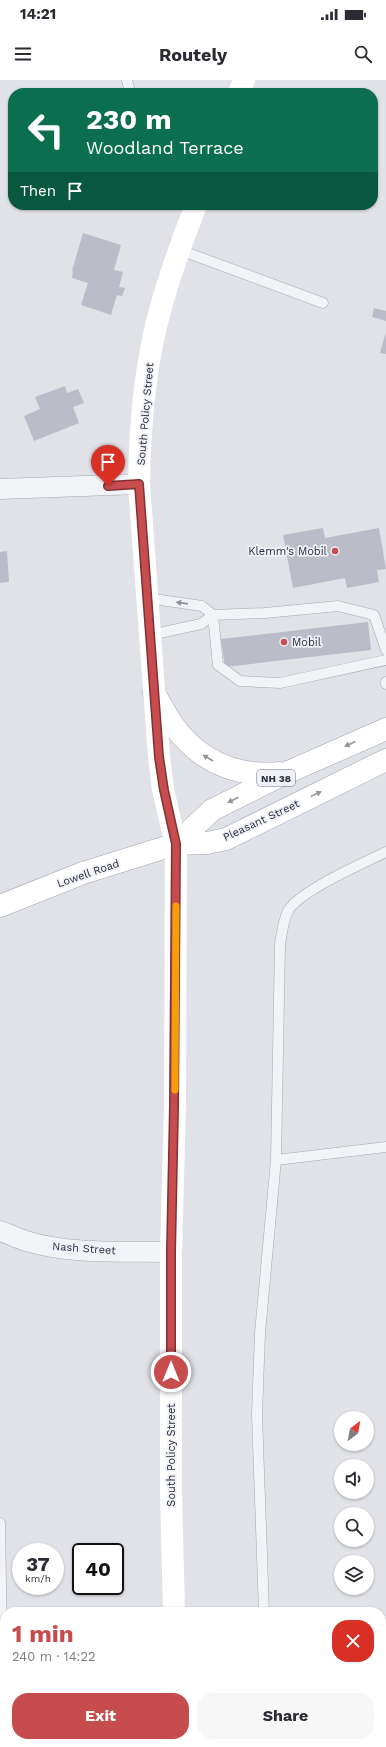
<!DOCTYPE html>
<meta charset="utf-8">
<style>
:root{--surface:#fff;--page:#f7f7f7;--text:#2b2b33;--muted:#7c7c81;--accent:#c64c4d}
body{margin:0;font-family:"Work Sans",sans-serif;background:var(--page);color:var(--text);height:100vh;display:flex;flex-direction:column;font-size:15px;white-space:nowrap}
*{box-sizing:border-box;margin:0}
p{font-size:13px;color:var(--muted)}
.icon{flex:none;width:22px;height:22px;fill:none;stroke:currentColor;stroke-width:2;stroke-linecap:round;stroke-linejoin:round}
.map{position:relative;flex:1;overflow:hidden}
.drawer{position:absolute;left:0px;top:1527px;width:386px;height:140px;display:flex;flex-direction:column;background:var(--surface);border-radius:16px 16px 0 0;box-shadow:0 1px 3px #0004}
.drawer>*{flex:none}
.guide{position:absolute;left:8px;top:8px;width:370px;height:122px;border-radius:16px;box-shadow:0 1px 3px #0004;background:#0b6e4f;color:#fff;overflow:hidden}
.needle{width:26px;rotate:32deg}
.controls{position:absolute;left:334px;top:1331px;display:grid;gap:8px}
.controls a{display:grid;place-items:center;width:40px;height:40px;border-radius:50%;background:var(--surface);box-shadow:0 1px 3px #0004;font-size:20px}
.speed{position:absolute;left:12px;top:1463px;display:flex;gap:8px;font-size:20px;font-weight:700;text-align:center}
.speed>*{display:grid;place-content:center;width:52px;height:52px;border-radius:50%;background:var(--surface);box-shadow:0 1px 3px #0004;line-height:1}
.speed small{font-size:10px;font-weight:400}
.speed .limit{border:2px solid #111;border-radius:6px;background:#fff;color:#111}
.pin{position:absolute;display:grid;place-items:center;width:34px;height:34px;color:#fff;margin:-41px -17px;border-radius:50% 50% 50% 0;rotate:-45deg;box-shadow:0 0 4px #0007}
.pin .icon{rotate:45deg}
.me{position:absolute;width:44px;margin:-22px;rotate:0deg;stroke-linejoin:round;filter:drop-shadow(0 0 3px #0008)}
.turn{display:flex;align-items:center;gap:14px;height:84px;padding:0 12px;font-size:18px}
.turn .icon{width:52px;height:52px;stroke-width:2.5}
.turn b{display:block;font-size:28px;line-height:34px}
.then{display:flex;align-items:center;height:38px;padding:0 12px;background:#0003;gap:8px;font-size:15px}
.round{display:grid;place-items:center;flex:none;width:42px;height:42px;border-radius:16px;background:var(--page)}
.head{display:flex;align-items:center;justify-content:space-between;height:68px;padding:0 12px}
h1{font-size:24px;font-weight:700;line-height:30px;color:var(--accent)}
.cta{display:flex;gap:8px;margin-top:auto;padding:8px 12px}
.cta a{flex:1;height:46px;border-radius:16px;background:var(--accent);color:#fff;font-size:16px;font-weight:700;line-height:46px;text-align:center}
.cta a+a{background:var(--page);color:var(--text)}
.status{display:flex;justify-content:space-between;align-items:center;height:28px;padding:0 20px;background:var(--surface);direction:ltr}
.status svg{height:11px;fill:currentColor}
header{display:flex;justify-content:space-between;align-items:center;height:52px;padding:0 12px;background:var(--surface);font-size:18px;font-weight:700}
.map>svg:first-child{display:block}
.building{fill:#babdc7}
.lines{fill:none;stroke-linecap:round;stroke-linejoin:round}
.lane-casing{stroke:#a5a8b2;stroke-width:11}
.street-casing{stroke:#a5a8b2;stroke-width:21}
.primary-casing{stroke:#a0a5b3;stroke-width:23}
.lane{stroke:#f2f3f7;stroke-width:10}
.street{stroke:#f2f3f7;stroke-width:20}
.secondary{stroke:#fff;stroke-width:22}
.primary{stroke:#fff;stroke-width:22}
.oneway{fill:#8e909a}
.oneway2{fill:#94969e}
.route-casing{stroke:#813132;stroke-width:10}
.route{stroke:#c64c4d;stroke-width:7}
.slow{stroke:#f59e0b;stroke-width:7}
.poi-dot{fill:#c64c4d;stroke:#eff1f6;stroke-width:1.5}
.labels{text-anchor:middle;stroke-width:3.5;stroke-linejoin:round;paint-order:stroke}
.shield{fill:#eff1f6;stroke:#646875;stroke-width:1}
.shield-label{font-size:10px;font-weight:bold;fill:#292e3e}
.street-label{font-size:11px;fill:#292e3e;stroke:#eff1f6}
.poi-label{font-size:11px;fill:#292e3e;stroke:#eff1f6;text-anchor:end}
</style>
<div class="status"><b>14:21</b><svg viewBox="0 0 49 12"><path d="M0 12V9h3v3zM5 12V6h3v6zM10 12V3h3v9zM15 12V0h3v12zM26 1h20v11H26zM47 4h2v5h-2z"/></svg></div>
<header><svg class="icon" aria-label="menu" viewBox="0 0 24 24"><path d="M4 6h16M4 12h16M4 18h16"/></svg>Routely<svg class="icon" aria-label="search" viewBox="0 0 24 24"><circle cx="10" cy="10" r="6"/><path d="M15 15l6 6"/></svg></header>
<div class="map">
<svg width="386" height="1667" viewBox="0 0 386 1667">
<rect width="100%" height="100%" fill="#e0e2e8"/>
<path class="building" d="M83,153L121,165L114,190L123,192L119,207L125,208L122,216L117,215L111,235L81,225L88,203L72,198L73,191H72Z
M374,228L386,231V241L372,237Z
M386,252V274L380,273Z
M65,306L67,313L78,309L84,323L73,327L79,343L34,361L24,336L40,329L35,317Z
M323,448L325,458L379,448L386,489L377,490L379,502L347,508L345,498L293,508L283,455Z
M7,471L9,502L0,503V472Z
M368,542L371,570L225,587L221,559Z
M237,1662H251V1667H237Z"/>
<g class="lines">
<defs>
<path id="lane" d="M127,0L130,13
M180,170L323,223
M147,518L202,526L213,535L218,585L240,601L280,603L386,580
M150,555L201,544L213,535L265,533L338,526L374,535L386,570
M386,602V604
M276,1080L386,1067
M0,1443L2,1566
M264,1532L257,1335L260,1253L276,1080L280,864C282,853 283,841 288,831C299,811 364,783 386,772
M281,1667L282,1662"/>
<path id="street" d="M0,409L139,404
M0,1151C9,1154 17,1158 26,1161C72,1175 123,1171 171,1172
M0,1565L5,1566"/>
<path id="primary" d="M154,613C160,623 166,635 173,645C200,682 236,697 280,693
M176,764L212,730L286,693L386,649
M0,826L83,793L176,764L207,763L226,759L386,680"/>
</defs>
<use href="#lane" class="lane-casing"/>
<use href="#street" class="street-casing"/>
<use href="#primary" class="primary-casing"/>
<use href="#lane" class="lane"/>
<use href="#street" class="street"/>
<path class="secondary" d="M239,13L244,0
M174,1532L171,1413V1172L175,1026L176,764L163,710L159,677L139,404C140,342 145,280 163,220C172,188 184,156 196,125
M178,1662V1667"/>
<use href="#primary" class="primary"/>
</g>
<defs><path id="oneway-solid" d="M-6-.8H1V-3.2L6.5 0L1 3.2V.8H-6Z"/></defs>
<use class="oneway" href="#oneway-solid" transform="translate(182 523) rotate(-172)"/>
<g class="oneway2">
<use href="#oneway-solid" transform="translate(350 664) rotate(156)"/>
<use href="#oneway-solid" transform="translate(208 678) rotate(-150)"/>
<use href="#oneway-solid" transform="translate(316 714) rotate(-26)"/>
<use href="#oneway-solid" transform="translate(233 720) rotate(153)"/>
</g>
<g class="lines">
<defs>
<path id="route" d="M108,406L139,404L159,677L164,710L176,764L174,1026L171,1172V1292"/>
</defs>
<use href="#route" class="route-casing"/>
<use href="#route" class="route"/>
<path class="slow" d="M175,1010L176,826"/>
</g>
<g class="poi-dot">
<circle cx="335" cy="471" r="4"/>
<circle cx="284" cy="562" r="4"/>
</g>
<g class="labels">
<rect class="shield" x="257" y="690" width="38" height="16" rx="3"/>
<g class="shield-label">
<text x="276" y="702">NH 38</text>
</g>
<g class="street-label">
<text transform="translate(145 334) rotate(-85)" y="4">South Policy Street</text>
<text transform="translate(261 740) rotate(-25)" y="4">Pleasant Street</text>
<text transform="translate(88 793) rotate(-19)" y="4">Lowell Road</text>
<text transform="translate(84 1168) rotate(4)" y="4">Nash Street</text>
<text transform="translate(171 1375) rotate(-90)" y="4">South Policy Street</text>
</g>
<g class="poi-label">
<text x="327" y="475">Klemm's Mobil</text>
<text x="292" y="566" text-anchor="start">Mobil</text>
</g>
</g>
</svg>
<div class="controls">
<a><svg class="needle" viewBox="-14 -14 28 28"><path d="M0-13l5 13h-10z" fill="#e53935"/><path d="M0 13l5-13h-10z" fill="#7c7c81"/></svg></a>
<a><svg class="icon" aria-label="sound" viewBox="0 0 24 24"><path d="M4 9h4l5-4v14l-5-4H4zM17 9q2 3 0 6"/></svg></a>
<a><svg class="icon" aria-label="search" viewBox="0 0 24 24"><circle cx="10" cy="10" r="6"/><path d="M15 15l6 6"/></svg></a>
<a><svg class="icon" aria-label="layers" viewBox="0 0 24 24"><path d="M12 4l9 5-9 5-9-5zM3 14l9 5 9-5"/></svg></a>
</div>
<div class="speed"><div>37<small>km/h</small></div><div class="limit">40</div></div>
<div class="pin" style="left:108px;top:406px;background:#d93025"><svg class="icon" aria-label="arrive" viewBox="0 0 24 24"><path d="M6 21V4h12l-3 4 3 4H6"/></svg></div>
<svg class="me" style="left:171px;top:1292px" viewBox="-20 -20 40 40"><circle r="17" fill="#c64c4d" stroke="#fff" stroke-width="3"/><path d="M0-11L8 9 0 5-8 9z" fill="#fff"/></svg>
<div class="guide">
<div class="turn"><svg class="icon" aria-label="left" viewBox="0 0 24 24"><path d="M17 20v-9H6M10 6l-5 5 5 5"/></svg><div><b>230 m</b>Woodland Terrace</div></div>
<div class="then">Then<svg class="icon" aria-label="arrive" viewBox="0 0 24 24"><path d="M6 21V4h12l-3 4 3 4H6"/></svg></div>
</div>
<section class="drawer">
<div class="head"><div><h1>1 min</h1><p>240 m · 14:22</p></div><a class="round" style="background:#d93025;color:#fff"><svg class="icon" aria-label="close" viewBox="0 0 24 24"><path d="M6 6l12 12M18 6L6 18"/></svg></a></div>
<div class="cta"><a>Exit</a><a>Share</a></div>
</section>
</div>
